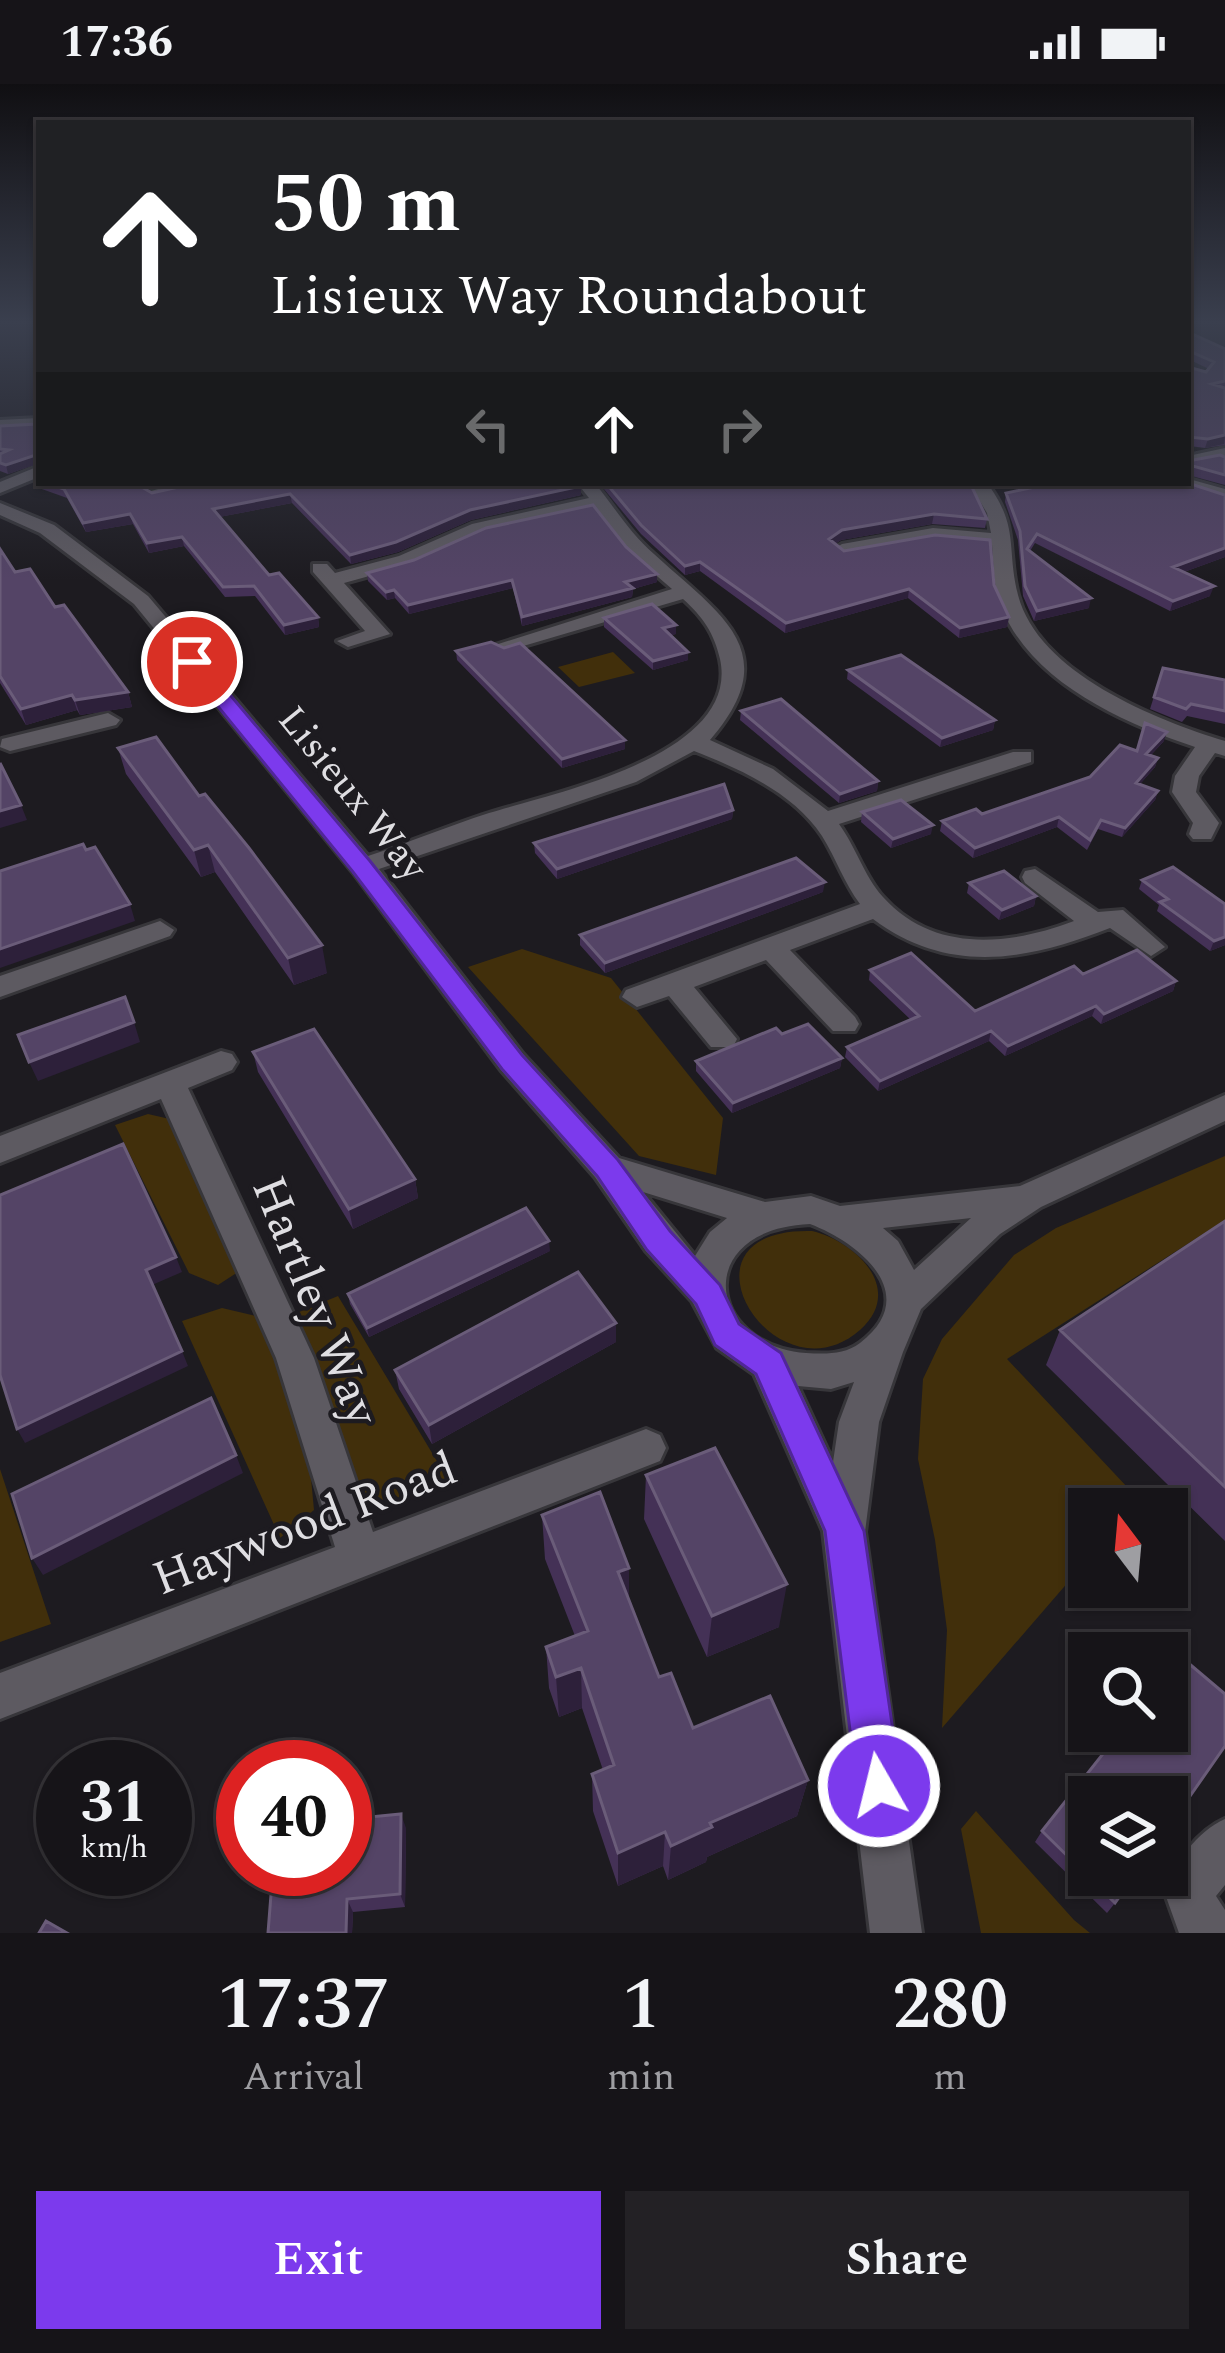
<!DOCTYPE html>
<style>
:root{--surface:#161418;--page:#232125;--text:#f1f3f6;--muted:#9e9ea2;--line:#353337;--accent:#7c3aed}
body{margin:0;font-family:Spectral,serif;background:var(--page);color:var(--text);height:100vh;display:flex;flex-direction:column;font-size:45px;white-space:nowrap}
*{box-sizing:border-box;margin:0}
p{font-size:39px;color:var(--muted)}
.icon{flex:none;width:66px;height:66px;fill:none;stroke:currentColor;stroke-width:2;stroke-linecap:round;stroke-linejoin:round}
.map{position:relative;height:1849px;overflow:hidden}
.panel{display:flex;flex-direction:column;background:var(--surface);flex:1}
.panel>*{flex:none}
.guide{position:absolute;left:36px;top:36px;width:1155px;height:366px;border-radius:0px;box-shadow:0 3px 9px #0004,0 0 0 3px var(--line);background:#202124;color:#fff;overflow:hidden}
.needle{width:78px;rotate:344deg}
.buttons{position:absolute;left:1068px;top:1404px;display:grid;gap:24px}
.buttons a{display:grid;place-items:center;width:120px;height:120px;border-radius:0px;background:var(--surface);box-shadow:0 3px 9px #0004,0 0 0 3px var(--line);font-size:60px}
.speed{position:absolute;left:36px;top:1656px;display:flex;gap:24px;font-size:60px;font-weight:700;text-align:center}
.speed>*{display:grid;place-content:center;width:156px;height:156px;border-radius:50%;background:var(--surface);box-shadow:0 3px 9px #0004,0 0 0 3px var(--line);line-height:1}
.speed small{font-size:30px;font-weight:400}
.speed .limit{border:18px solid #d22;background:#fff;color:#111}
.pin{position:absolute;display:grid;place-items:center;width:102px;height:102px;color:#fff;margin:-51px;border:6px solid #fff;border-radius:50%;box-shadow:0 3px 12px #0007}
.me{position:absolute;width:132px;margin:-66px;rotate:352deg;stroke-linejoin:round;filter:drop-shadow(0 0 9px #0008)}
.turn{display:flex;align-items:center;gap:42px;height:252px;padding:0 36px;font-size:54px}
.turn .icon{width:156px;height:156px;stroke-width:2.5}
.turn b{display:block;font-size:84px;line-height:102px}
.lanes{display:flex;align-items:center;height:114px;padding:0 36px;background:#0003;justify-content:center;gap:60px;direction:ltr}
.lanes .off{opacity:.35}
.eta{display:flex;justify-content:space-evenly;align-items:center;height:204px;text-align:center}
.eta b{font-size:72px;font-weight:600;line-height:84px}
.action{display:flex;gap:24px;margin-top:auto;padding:24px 36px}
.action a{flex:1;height:138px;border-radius:0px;background:var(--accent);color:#fff;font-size:48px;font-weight:600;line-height:138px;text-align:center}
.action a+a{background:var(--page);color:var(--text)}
.status{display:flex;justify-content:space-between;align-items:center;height:84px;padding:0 60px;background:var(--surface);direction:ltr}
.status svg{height:33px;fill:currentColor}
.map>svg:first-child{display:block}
.green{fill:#412f0b}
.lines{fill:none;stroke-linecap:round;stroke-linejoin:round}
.minor-casing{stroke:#37363a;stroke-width:6}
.minor{fill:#5d5a61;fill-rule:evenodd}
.wall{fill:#443156}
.shaded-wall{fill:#2d203a}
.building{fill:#544466;stroke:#6a5c79;stroke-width:3}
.route{fill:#7c3aed;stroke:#51269a;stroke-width:3}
.labels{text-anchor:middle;stroke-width:9;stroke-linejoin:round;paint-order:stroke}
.street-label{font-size:39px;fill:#dfdee2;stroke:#1d1b20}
.near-street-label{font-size:48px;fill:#dfdee2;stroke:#1d1b20}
</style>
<div class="status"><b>17:36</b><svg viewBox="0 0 49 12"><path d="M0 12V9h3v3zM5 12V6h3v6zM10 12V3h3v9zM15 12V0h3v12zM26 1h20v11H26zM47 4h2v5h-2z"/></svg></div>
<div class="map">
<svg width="1225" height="1849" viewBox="0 0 1225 1849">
<rect width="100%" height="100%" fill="#1d1b20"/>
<path class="green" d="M613,568L635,589L579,603L558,583Z
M522,865L611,894L723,1034L716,1091L639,1072L468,883Z
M148,1030L174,1036L238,1188L218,1201L189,1189L115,1041Z
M1225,1072V1136L1007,1275L1143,1420L1138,1425H1089V1474L942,1644L947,1546L935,1456L918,1375L923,1295L942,1255L1014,1171L1056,1144Z
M812,1147C855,1157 906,1205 860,1246C774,1321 664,1143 812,1147Z
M338,1212L450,1399L409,1414L370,1417L344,1372L287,1233Z
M222,1224L256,1232L307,1352L314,1426L280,1454L182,1237Z
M0,1385L51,1540L0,1558Z
M976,1727L1074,1836L1090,1849H981L961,1745Z"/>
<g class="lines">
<defs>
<path id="minor" d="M39,334V344L0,346V336Z
M1225,364V374L1188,382V372Z
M39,382V393L0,409V398Z
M1189,395L1225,405V416L1174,399Z
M179,399H218L153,414L144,409Z
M577,399H595C614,423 630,449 654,470C719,530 787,567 710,656L773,685L828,727L1013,668H1031V678L839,740C856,763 864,792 883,813C934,870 1011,861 1074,837L1025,799L1022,793L1025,787L1035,785L1098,828L1123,826L1165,863L1151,872L1110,844C1028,876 949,892 873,835L790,866L855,933L859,940L855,947H833L766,876L694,903L737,955L733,963H711L669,912L637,923L622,913L626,906L860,820C844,799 836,774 822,752C794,709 740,685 694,667L636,698L379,785L523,970L619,1074L765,1118L811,1112L840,1122L1020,1102L1225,1011V1037L1041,1123L1000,1150L921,1225L903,1268L879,1338L865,1448L922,1849H870L823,1447L754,1290L717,1264L692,1217L646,1167L595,1093L501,986L353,788L134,520L40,449L0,431V419L54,441L148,512L368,772C408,759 448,742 489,729C554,709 741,671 720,575C714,549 703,533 683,515L503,568L492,562L672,505L629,468L595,424L485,448L413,480L344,499L390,550L348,563L337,557L365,547L313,488V480H327L335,489L399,472L472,440L589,414ZM643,1108L727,1134L710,1148L695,1172ZM971,1134L914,1186L898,1157L883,1144ZM810,1140C860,1159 923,1211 860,1259C844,1271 825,1270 806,1269C705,1261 692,1145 810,1140ZM854,1298L839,1338L833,1378L798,1302L831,1305Z
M969,399H987C1020,443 1006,464 1018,511C1038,589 1156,636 1225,657V672L1215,669L1199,692L1196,708L1219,739L1211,755H1193L1189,750L1193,739L1172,708L1175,692L1195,663C1123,639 1033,599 1002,525C993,505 994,482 992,461L933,456L842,472L832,466L842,460L933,444L991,449L987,429Z
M108,629L120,636L116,641L10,667L0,663L2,655Z
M160,837L174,846L170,852L0,913V892Z
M221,967L232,970L237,978L232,986L188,1004L314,1274L373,1448L646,1345L660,1351L666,1364L660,1377L0,1635V1589L335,1463L276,1274L161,1015L0,1079V1052Z
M1225,1735V1801L1216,1812L1225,1826V1849H1179L1164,1807C1175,1779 1197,1747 1225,1735Z"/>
</defs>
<use href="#minor" class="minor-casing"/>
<use href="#minor" class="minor"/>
</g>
<path class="wall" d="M1188,248L1225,265V361L1205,364L1189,362L1188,374V283L1206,288L1209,285L1188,275Z
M0,342L39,379L8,390L0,387Z
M1225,373V401L1188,391V377Z
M39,386V399H163L143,405L152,409L581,402V411L471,436L398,468L351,480L292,419L219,433L269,491L318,533L319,543L285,551L255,512L225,513L184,462L149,469L133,440L86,448L67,414L39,404L35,390Z
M599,399H970L987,435L985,444L932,440L841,456L835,460L844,467L994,501L1009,533L1007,543L959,554L908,514L785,549L700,487L685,491L641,450Z
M1006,409L1225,411V473L1184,488L1210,512L1170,527L1035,459L1030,467L1089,524L1034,537L1023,512L1018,456L1005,418Z
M626,463L657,498L633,505L632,513L522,542L513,504L409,530L395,514L387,516L368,497L367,489Z
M0,465L15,488L55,523L128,608L132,623L80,631L77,626L26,641L0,599Z
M604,534L676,541V550L671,551L688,576L653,586L604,543Z
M504,564L625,665L562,684L457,576L456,567Z
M1163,584L1225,597V640L1187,632L1182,638L1150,625Z
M848,586L995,636L993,646L940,663L847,595Z
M741,627L878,697L877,707L839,719L740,636Z
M1164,657L1151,671L1158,674L1155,683L1140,700L1158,707L1155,716L1122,753L1098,745L1087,766L1057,743L973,774L940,747L942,737L982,730L1090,693L1137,667Z
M118,664L327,889L294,901L215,788L201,793L126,690Z
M733,726L732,735L557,795L535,769L534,759Z
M862,728L931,750L891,764L861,738Z
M1142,796L1225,820V861L1210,867L1157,827L1159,821L1139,805Z
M969,799L1036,812L1034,822L999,836L967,809Z
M823,808L605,889L580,861V851Z
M870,886L975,927L1083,890L1176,897L1173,907L1101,940L1092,932L1005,972L989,957L878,1007L845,973L847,963L911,936L869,896Z
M782,950L842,974L840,984L732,1029L696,987V977Z
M253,968L415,1095L418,1114L353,1145L258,988Z
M1225,1137V1457L1046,1281L1060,1246Z
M550,1167L369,1253L350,1220L348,1210Z
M616,1258L432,1360L399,1305L395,1286Z
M646,1391L779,1543L707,1573L644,1435Z
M542,1431L629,1484V1516L659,1593L693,1644L808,1696L797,1732L707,1773L706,1778L668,1796L663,1782L618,1802L593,1727L592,1690L603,1686L582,1624L559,1633L549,1604L546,1563L575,1552L545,1475Z
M406,1744L405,1823L353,1828L352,1849H268L358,1757Z
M1042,1747L1115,1819L1107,1829L1035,1758Z"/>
<path class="shaded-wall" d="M1225,351L1224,360L1205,364L1208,355Z
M39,370V379L8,390L6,381Z
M139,399H163L143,405L138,401Z
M581,402V411L471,436L398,468L351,480L350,471L470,426Z
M290,410L292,419L214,434L213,425Z
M130,430L133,440L86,448L83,439Z
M934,430L932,440L841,456L828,464L829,455L842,446Z
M182,453L184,462L149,469L147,459Z
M1225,464V473L1170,493L1173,483Z
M700,478V487L685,491V482Z
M657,490V498L633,505L632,513L522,542V533L625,498Z
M512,496L513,504L409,530L408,521Z
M1214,502L1210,512L1170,527L1173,517Z
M909,505L908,514L785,549L786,539Z
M394,506L395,514L387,516L386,508Z
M1091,514L1089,524L1034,537L1037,527Z
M318,533L319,543L285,551L284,541Z
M1009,533L1007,543L959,554L960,544Z
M676,541V550L663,553V544Z
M688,568V576L653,586V577Z
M128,608L132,623L80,631L75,616Z
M72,611L77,626L26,641L21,625Z
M995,636L993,646L940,663L942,654Z
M1167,648L1164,657L1143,679L1146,670Z
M625,656V665L562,684V675Z
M1158,674L1155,683L1133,708L1136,699Z
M878,697L877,707L839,719L840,710Z
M1158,707L1155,716L1122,753L1125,744Z
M21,721L27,736L0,744V727Z
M733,726L732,735L557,795V785Z
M1059,733L1057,743L973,774L975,764Z
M933,741L931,750L891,764L893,755Z
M208,761L215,788L201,793L194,766Z
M825,798L823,808L605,889V879Z
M1036,812L1034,822L999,836L1002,826Z
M130,820L135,837L0,884V865Z
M1225,853V861L1210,867L1214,857Z
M322,861L327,889L294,901L288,874Z
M1176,897L1173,907L1101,940L1104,930Z
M1096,922L1092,932L1005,972L1008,962Z
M134,938L140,958L38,997L29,978Z
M991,947L989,957L878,1007L880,997Z
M842,974L840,984L732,1029L733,1019Z
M415,1095L418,1114L353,1145L349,1125Z
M549,1157L550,1167L369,1253L367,1244Z
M176,1173L182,1188L152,1201L146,1186Z
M616,1239V1258L432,1360L429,1341Z
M182,1267L188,1282L25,1359L17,1345Z
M236,1371L243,1389L43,1491L32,1474Z
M629,1484V1526L618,1488Z
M787,1500L779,1543L707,1573L712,1532Z
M581,1584L582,1624L559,1633L556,1593Z
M808,1696L797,1732L707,1773L706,1778L668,1796L671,1762L710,1739Z
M401,1730L406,1744L405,1823L400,1810Z
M665,1748L663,1782L618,1802V1769Z
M347,1815L353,1828L352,1849H346Z"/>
<path class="building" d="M1188,248L1225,265V297L1212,300L1225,304V351L1208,355L1188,353V283L1206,288L1214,278L1189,267L1188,273Z
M39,331V370L6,381L0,379V370L9,366L0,365V342L37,340Z
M1220,371L1225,373V391L1193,382L1188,383V377Z
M47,399H139L138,401L152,409L197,399H579L581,402L470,426L396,458L350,471L290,410L213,425L269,491L279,489L318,533L284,541L254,502L223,503L182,453L147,459L130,430L83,439L64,405Z
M606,399H970L987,435L934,430L842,446L829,455L844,467L935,451L990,456L994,501L1009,533L960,544L909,505L786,539L700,478L685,482L641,441Z
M1054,399H1188L1225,411V464L1173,483L1214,502L1173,517L1037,450L1027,465L1091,514L1037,527L1025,502L1020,447L1006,409Z
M593,421L626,463L657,490L625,498L633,504L522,533L512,496L408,521L394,506L386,508L367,489L414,476L486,444Z
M0,465L15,488L30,485L55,523L64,521L128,608L75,616L72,611L21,625L0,592Z
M652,520L676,541L663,544L688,568L653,577L604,534Z
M491,558L504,564L520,559L625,656L562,675L456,567Z
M901,571L995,636L942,654L848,586Z
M1163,584L1225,596V627L1191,620L1186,625L1154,613Z
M781,615L878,697L840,710L741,627Z
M1145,639L1167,648L1146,670L1158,674L1136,699L1158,707L1125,744L1101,736L1090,756L1059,733L975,764L942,737L976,725L982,730L1090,693L1120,661L1137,667Z
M156,653L199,712L205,710L249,764L322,861L288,874L208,761L194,766L118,664Z
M0,679L21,721L0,727Z
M724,700L733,726L557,785L534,759Z
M901,716L933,741L893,755L862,728Z
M83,760L86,766L95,763L130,820L0,865V787Z
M796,774L825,798L605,879L580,851Z
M1173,783L1225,820V853L1214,857L1160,818L1168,815L1142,796Z
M1004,787L1036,812L1002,826L969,799Z
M1137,866L1176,897L1104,930L1096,922L1008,962L991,947L880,997L847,963L919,932L870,886L911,869L975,927L1074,882L1083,890Z
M125,913L134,938L29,978L18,951Z
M808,940L842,974L733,1019L696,977L776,944L782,950Z
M314,945L415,1095L349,1125L253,968Z
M123,1060L176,1173L146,1186L182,1267L17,1345L0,1291V1111Z
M526,1124L549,1157L367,1244L348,1210Z
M1225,1137V1403L1060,1246Z
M578,1188L616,1239L429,1341L395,1286Z
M211,1314L236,1371L32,1474L12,1410Z
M715,1364L787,1500L712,1532L646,1391Z
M600,1408L629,1484L618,1488L659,1593L671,1589L693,1644L770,1612L808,1696L710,1739L712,1743L671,1762L665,1748L618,1769L592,1690L614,1681L581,1584L556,1593L546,1563L588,1547L542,1431Z
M1180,1572L1225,1610V1662L1167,1745V1713H1089V1791H1135L1115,1819L1042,1747L1121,1647H1167V1588Z
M401,1730L400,1810L347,1815L346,1849H268L273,1785H345V1758L358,1757L359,1734Z
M46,1837L67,1849H39Z"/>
<linearGradient id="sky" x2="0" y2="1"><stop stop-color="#100f12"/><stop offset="0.48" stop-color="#3a3f4e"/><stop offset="1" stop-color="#3a3f4e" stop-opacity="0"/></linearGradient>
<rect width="1225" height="496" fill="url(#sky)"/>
<path class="route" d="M185,574H199L370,777L522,971L618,1076L670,1147L720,1201L739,1240L781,1269L864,1447L901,1702L895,1717L879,1724L863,1717L857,1702L825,1447L756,1290L715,1261L696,1220L647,1166L597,1092L502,985L353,788L185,582Z"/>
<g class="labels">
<g class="street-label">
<text transform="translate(354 708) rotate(51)" y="14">Lisieux Way</text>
</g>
<g class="near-street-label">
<text transform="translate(317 1216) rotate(68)" y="17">Hartley Way</text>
<text transform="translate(304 1438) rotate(-21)" y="17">Haywood Road</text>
</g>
</g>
</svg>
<div class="buttons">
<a><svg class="needle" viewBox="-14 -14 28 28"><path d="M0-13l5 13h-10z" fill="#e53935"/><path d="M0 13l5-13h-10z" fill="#9e9ea2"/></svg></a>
<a><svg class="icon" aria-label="search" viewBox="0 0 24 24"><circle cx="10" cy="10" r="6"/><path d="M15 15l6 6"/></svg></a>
<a><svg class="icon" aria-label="layers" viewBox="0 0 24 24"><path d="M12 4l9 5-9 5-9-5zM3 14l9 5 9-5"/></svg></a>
</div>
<div class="speed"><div>31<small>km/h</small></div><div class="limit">40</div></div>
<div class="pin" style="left:192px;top:578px;background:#d93025"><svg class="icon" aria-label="arrive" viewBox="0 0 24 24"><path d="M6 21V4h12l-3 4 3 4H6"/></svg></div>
<svg class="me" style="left:879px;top:1702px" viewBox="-20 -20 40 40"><circle r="17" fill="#7c3aed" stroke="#fff" stroke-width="3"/><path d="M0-11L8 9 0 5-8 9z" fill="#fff"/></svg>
<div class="guide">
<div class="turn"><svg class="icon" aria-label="ahead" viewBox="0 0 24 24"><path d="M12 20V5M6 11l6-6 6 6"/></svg><div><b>50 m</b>Lisieux Way Roundabout</div></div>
<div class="lanes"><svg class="icon off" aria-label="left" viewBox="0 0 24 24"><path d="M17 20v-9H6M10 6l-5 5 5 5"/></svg><svg class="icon" aria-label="ahead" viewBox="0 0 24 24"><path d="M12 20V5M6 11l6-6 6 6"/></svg><svg class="icon off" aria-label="right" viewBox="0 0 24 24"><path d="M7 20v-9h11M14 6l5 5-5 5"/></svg></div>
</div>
</div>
<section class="panel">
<div class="eta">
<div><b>17:37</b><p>Arrival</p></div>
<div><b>1</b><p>min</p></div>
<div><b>280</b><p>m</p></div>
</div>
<div class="action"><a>Exit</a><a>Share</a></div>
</section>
